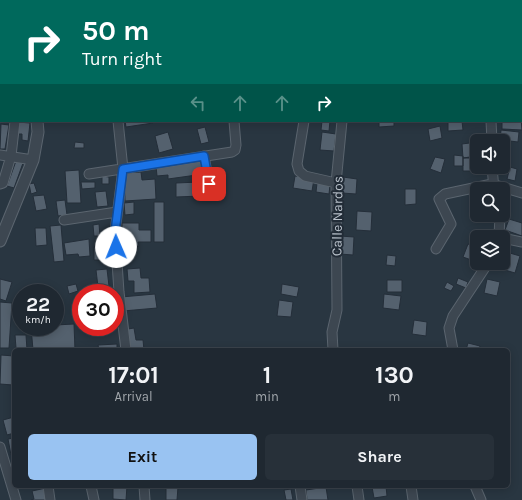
<!DOCTYPE html>
<style>
:root{--surface:#1f2831;--page:#273039;--text:#f1f3f6;--muted:#a1a6ab;--line:#3c444d;--accent:#99c3f2}
body{margin:0;font-family:Karla,sans-serif;background:var(--page);color:var(--text);height:100vh;display:flex;flex-direction:column;font-size:15px;white-space:nowrap}
*{box-sizing:border-box;margin:0}
p{font-size:13px;color:var(--muted)}
.icon{flex:none;width:22px;height:22px;fill:none;stroke:currentColor;stroke-width:2;stroke-linecap:round;stroke-linejoin:round}
.map{position:relative;flex:1;overflow:hidden}
.sheet{position:absolute;left:12px;top:348px;width:498px;height:140px;display:flex;flex-direction:column;background:var(--surface);border-radius:6px;box-shadow:0 2px 10px #0003,0 0 0 1px var(--line)}
.sheet>*{flex:none}
.banner{position:absolute;left:0px;top:0px;width:522px;height:122px;box-shadow:0 2px 10px #0003,0 0 0 1px var(--line);background:#00695c;color:#fff;overflow:hidden}
.controls{position:absolute;left:470px;top:134px;display:grid;gap:8px}
.controls a{display:grid;place-items:center;width:40px;height:40px;border-radius:6px;background:var(--surface);box-shadow:0 2px 10px #0003,0 0 0 1px var(--line);font-size:20px}
.speed{position:absolute;left:12px;top:284px;display:flex;gap:8px;font-size:20px;font-weight:700;text-align:center}
.speed>*{display:grid;place-content:center;width:52px;height:52px;border-radius:50%;background:var(--surface);box-shadow:0 2px 10px #0003,0 0 0 1px var(--line);line-height:1}
.speed small{font-size:10px;font-weight:400}
.speed .limit{border:6px solid #d22;background:#fff;color:#111}
.pin{position:absolute;display:grid;place-items:center;width:34px;height:34px;color:#fff;margin:-17px;border-radius:8px;box-shadow:0 2px 6px #0006}
.me{position:absolute;width:44px;margin:-22px;rotate:359deg;stroke-linejoin:round;filter:drop-shadow(0 0 3px #0008)}
.turn{display:flex;align-items:center;gap:14px;height:84px;padding:0 16px;font-size:18px}
.turn .icon{width:52px;height:52px;stroke-width:2.5}
.turn b{display:block;font-size:28px;line-height:34px}
.lanes{display:flex;align-items:center;height:38px;padding:0 16px;background:#0003;justify-content:center;gap:20px;direction:ltr}
.lanes .off{opacity:.35}
.eta{display:flex;justify-content:space-evenly;align-items:center;height:68px;text-align:center}
.eta b{font-size:24px;font-weight:700;line-height:28px}
.primary-button{display:flex;gap:8px;margin-top:auto;padding:8px 16px}
.primary-button a{flex:1;height:46px;border-radius:6px;background:var(--accent);color:#111;font-size:16px;font-weight:700;line-height:46px;text-align:center}
.primary-button a+a{background:var(--page);color:var(--text)}
.map>svg:first-child{display:block}
.building{fill:#54616e;stroke:#242e39}
.lines{fill:none;stroke-linecap:round;stroke-linejoin:round}
.minor-casing{stroke:#5b656f;stroke-width:11}
.tertiary-casing{stroke:#5b656f;stroke-width:13}
.minor{stroke:#3d4751;stroke-width:9}
.tertiary{stroke:#3d4751;stroke-width:11}
.route-casing{stroke:#114b97;stroke-width:10}
.route{stroke:#1a73e8;stroke-width:7}
.labels{text-anchor:middle;stroke-width:4;stroke-linejoin:round;paint-order:stroke}
.street-label{font-size:14px;fill:#bac2cb;stroke:#222c37}
</style>
<div class="map">
<svg width="522" height="500" viewBox="0 0 522 500">
<rect width="100%" height="100%" fill="#293641"/>
<path class="building" d="M521,118L522,130L502,129V121H521Z
M125,121H153V123L126,127Z
M322,121H330L329,131L321,130Z
M379,121H394V126L379,127Z
M448,121H462L463,130L448,131Z
M18,122L30,123L28,141L22,140V134H17Z
M1,124L9,125L5,149H0Z
M440,126L442,138L430,141L428,129Z
M205,127L209,142L201,144L197,129Z
M501,130L519,132L518,142L510,141L508,159L503,158V141H500Z
M168,132L173,149L159,153L155,136Z
M322,132L336,134L334,151L320,150Z
M75,142L84,143V148H74Z
M477,142V156L463,158L462,144Z
M454,155L463,156V166H454Z
M435,157L445,159L441,173L430,169Z
M463,158H474V171H463Z
M202,159L204,174L168,179V175L157,176L156,166Z
M16,161L23,163L14,188L7,186Z
M510,167L517,169L515,181L507,179Z
M79,170L81,203H67L65,171Z
M141,172L142,180L155,179L156,199L125,201L124,173Z
M102,176L109,177V184H102Z
M295,176L314,179L312,191L293,188Z
M343,177L357,179L356,194L342,193Z
M81,182H95V188L82,189Z
M199,182L200,196L176,197V183Z
M34,183L37,192L31,194L29,184Z
M317,183L330,185L329,194L316,192Z
M405,189H416V204L405,205Z
M106,191L108,206L97,207L95,192Z
M44,195L47,209L36,211L33,196Z
M65,200L67,215L58,216L56,201Z
M134,202V214L125,215L124,203Z
M154,202H164V242H154Z
M357,211L372,212L371,231L356,230Z
M509,219L522,223V236L505,230Z
M122,223H139V230H151V242H138L139,246L122,247Z
M99,224L100,236H94L93,225Z
M61,225L64,261L54,262L50,226Z
M35,228H46L47,245L36,246Z
M340,236L354,237L353,255L340,254Z
M89,239L90,256L79,257L78,254L66,255L64,243Z
M468,244L477,247L474,261L463,257Z
M94,247H102V260H94Z
M503,251L520,256L515,273L498,268L499,263H503Z
M387,255L396,256L395,266L386,265Z
M140,268L141,278H149L150,292L134,293V281H128L127,269Z
M107,269L109,286L98,287L96,270Z
M458,278L468,282L466,288L456,284Z
M0,279L12,282L6,301L0,299Z
M487,279L500,282L497,296L484,293Z
M387,280H402V292H387Z
M447,282L454,286L451,291L444,288Z
M76,284L78,291L69,294L67,286Z
M282,284L299,287L297,297L281,294Z
M155,294L157,308L123,311L121,297Z
M384,294L401,296L399,310L383,308Z
M55,299H61L60,316H55Z
M279,300L293,302L291,317L277,316Z
M0,302L12,303L9,348H0Z
M414,320L427,322L426,336L412,334Z
M74,324L75,350H33L31,327H55V325Z
M134,328L136,340H143L144,350H130L128,329Z
M15,335H26L27,350L16,348Z
M468,343L480,346L479,350H466Z
M117,344V350H99L98,345Z
M1,355L14,356L13,385L0,384Z
M14,417V433L7,435L3,420Z
M14,438V455H11L8,439Z
M113,486H127L126,500L113,499Z
M166,486L178,487L177,500H166Z
M386,486L387,496L374,498L372,487Z
M326,487L328,500H307L306,490Z
M46,488L48,500H31L34,499L32,491Z
M291,489L293,500H286L284,490Z"/>
<g class="lines">
<defs>
<path id="minor" d="M220,0V1
M331,1V0
M397,1L398,0
M454,1V0
M493,1V0
M0,20H1
M521,74L522,75
M118,121L123,169L115,232L119,292L126,350
M304,121L297,164L299,171L305,176L336,183
M491,121L492,141
M0,155L33,160
M204,156L209,184
M492,167L494,189
M89,174L232,152L235,150L236,145L234,121
M0,184L3,183L11,156L15,121
M64,220L117,212
M499,237L500,215
M503,238L522,242
M436,249L451,224L439,199L445,194L492,184L522,193
M333,350L332,332L337,310L336,183L342,121
M453,350L449,328L453,316L488,263
M0,447L16,500
M48,486L50,500
M91,486L94,500
M144,486L145,500
M300,486L302,500
M357,486L359,500
M411,486L413,500
M475,486L481,500"/>
<path id="tertiary" d="M0,7L1,10
M0,241L33,160L38,132L37,121"/>
</defs>
<use href="#minor" class="minor-casing"/>
<use href="#tertiary" class="tertiary-casing"/>
<use href="#minor" class="minor"/>
<use href="#tertiary" class="tertiary"/>
</g>
<g class="lines">
<defs>
<path id="route" d="M116,247L115,232L123,169L204,156L209,184"/>
</defs>
<use href="#route" class="route-casing"/>
<use href="#route" class="route"/>
</g>
<g class="labels">
<g class="street-label">
<text transform="translate(337 216) rotate(-89)" y="5">Calle Nardos</text>
</g>
</g>
</svg>
<div class="controls">
<a><svg class="icon" aria-label="sound" viewBox="0 0 24 24"><path d="M4 9h4l5-4v14l-5-4H4zM17 9q2 3 0 6"/></svg></a>
<a><svg class="icon" aria-label="search" viewBox="0 0 24 24"><circle cx="10" cy="10" r="6"/><path d="M15 15l6 6"/></svg></a>
<a><svg class="icon" aria-label="layers" viewBox="0 0 24 24"><path d="M12 4l9 5-9 5-9-5zM3 14l9 5 9-5"/></svg></a>
</div>
<div class="speed"><div>22<small>km/h</small></div><div class="limit">30</div></div>
<div class="pin" style="left:209px;top:184px;background:#d93025"><svg class="icon" aria-label="arrive" viewBox="0 0 24 24"><path d="M6 21V4h12l-3 4 3 4H6"/></svg></div>
<svg class="me" style="left:116px;top:247px" viewBox="-20 -20 40 40"><circle r="19" fill="#fff"/><path d="M0-13L10 11 0 6-10 11z" fill="#1a73e8"/></svg>
<div class="banner">
<div class="turn"><svg class="icon" aria-label="right" viewBox="0 0 24 24"><path d="M7 20v-9h11M14 6l5 5-5 5"/></svg><div><b>50 m</b>Turn right</div></div>
<div class="lanes"><svg class="icon off" aria-label="left" viewBox="0 0 24 24"><path d="M17 20v-9H6M10 6l-5 5 5 5"/></svg><svg class="icon off" aria-label="ahead" viewBox="0 0 24 24"><path d="M12 20V5M6 11l6-6 6 6"/></svg><svg class="icon off" aria-label="ahead" viewBox="0 0 24 24"><path d="M12 20V5M6 11l6-6 6 6"/></svg><svg class="icon" aria-label="right" viewBox="0 0 24 24"><path d="M7 20v-9h11M14 6l5 5-5 5"/></svg></div>
</div>
<section class="sheet">
<div class="eta">
<div><b>17:01</b><p>Arrival</p></div>
<div><b>1</b><p>min</p></div>
<div><b>130</b><p>m</p></div>
</div>
<div class="primary-button"><a>Exit</a><a>Share</a></div>
</section>
</div>
